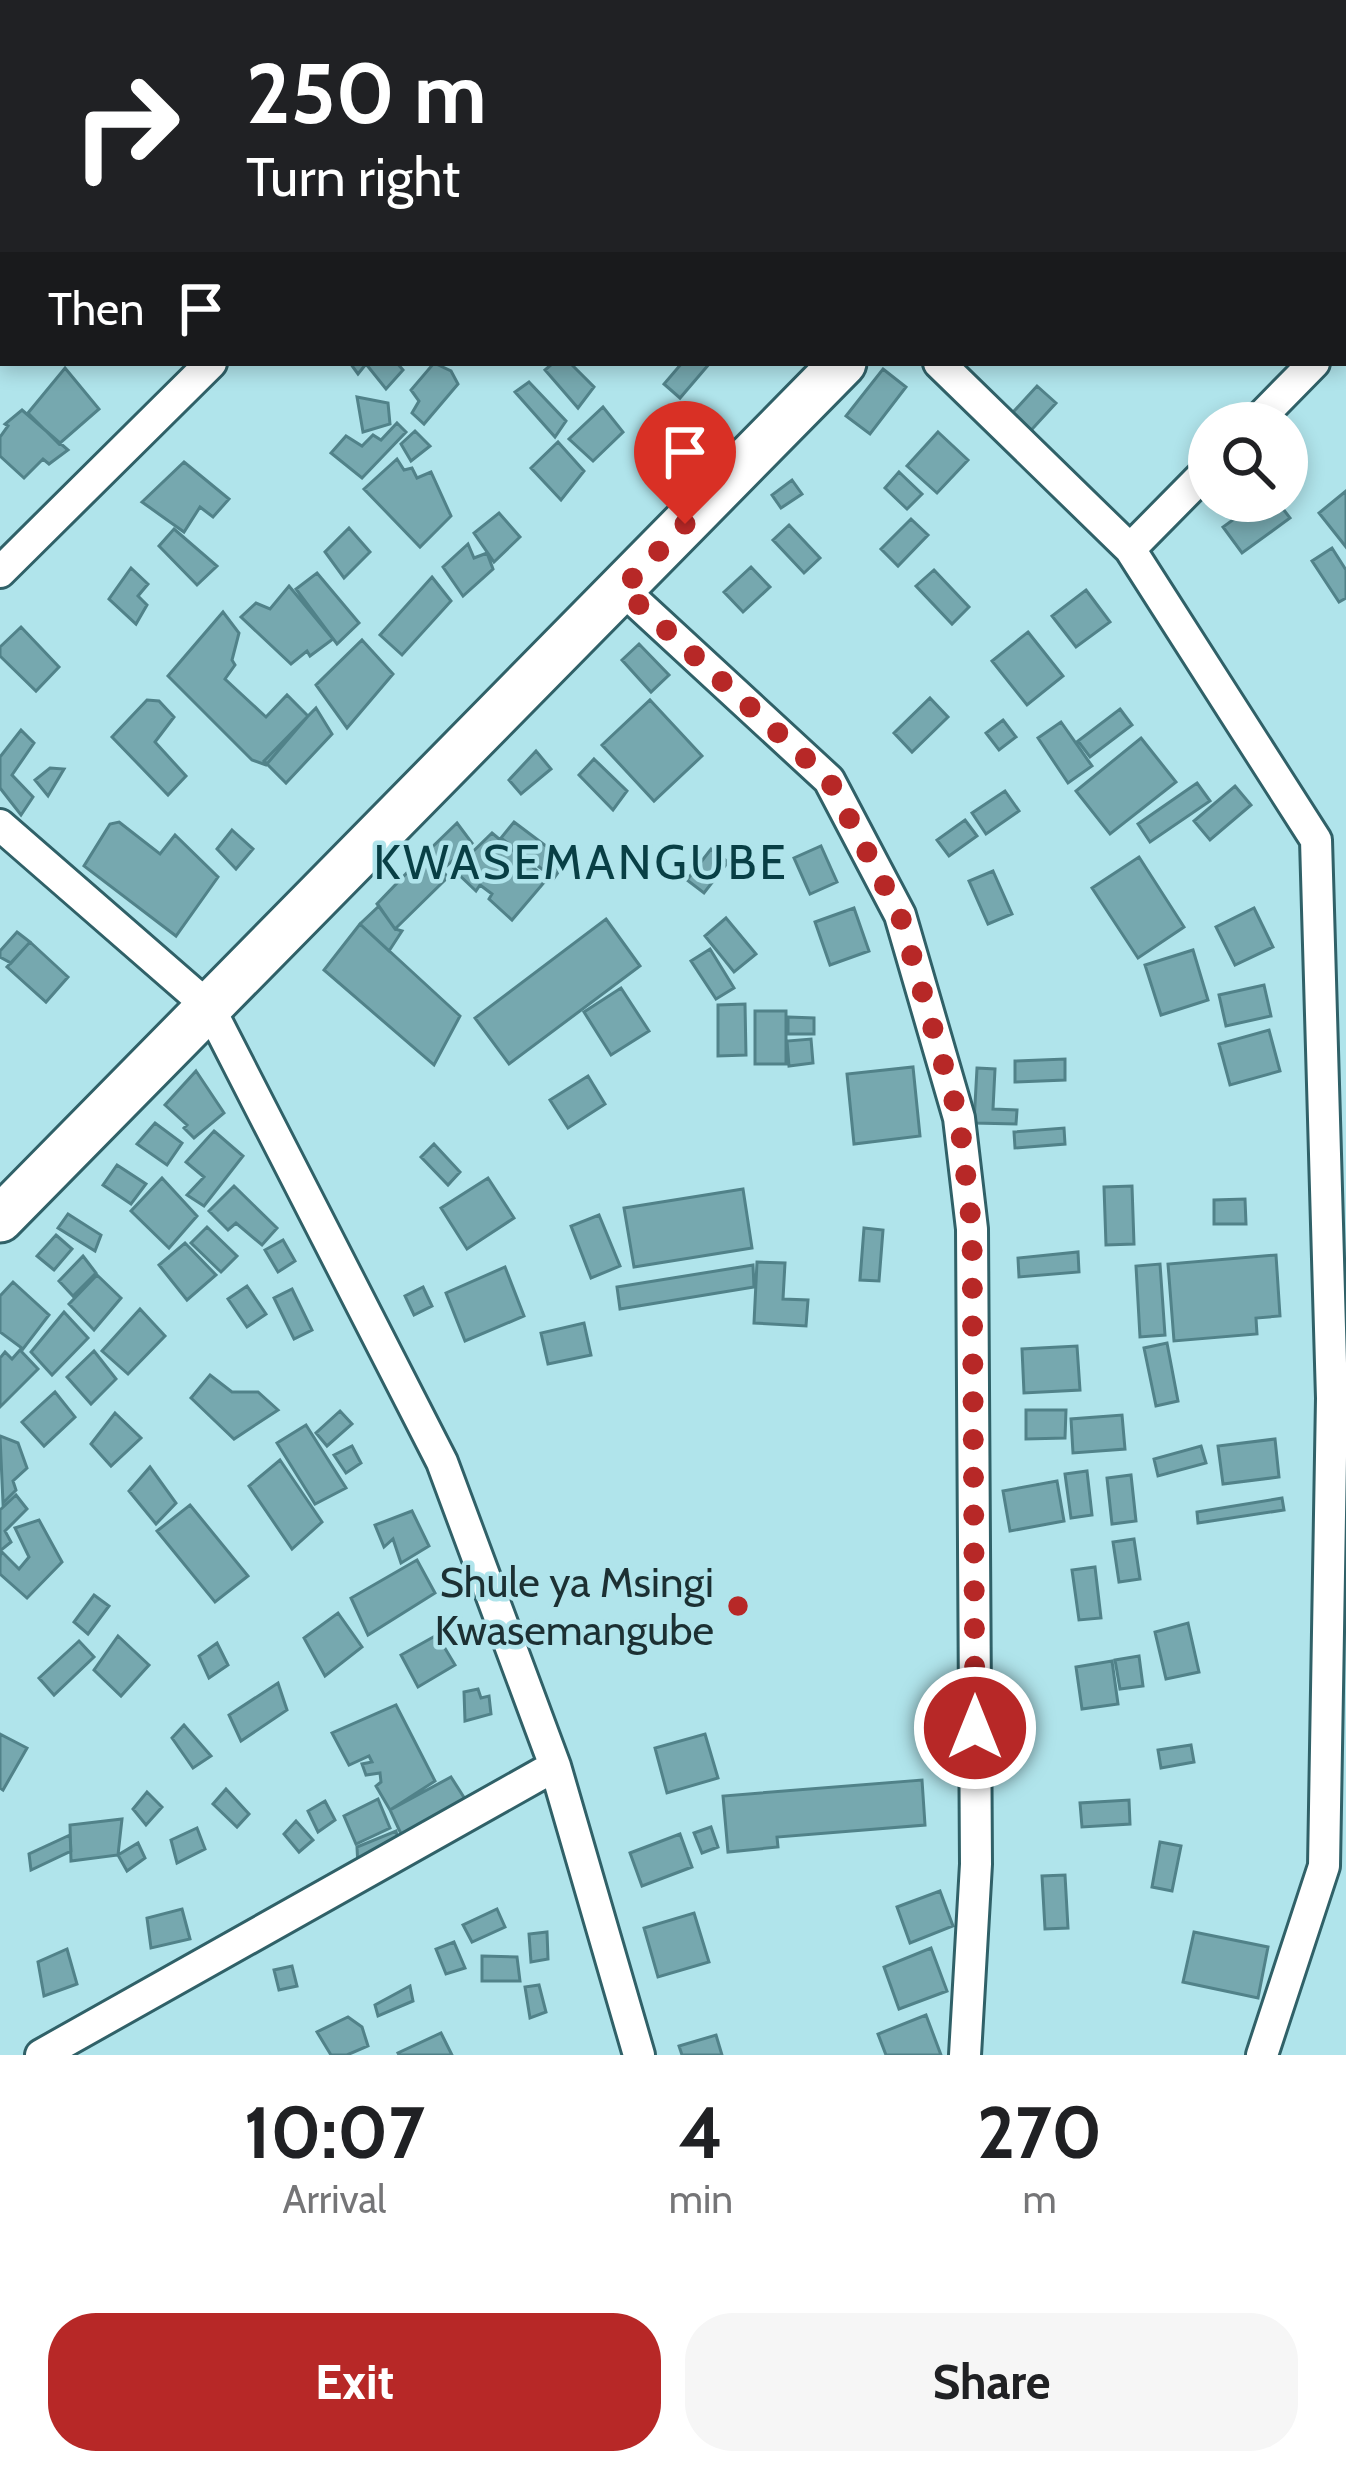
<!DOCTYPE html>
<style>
:root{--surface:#fff;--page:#f6f6f6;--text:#202124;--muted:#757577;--accent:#b72827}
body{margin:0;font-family:Cabin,sans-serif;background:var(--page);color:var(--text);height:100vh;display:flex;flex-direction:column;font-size:45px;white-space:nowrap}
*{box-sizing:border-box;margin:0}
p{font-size:39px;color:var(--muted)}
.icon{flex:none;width:66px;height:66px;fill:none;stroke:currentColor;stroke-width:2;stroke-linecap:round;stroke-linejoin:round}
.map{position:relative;height:2055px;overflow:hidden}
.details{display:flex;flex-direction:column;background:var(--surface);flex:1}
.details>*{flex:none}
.hud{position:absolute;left:0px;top:0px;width:1347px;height:366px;box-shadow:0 6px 18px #0003;background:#202124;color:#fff;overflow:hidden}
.controls{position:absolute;left:1188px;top:402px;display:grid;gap:24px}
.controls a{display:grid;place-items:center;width:120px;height:120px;border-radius:50%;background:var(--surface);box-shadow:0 6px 18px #0003;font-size:60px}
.pin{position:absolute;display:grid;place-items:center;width:102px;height:102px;color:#fff;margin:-123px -51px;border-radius:50% 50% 50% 0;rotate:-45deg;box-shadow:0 0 12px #0007}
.pin .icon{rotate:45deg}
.me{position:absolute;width:132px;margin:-66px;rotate:0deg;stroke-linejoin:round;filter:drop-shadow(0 0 9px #0008)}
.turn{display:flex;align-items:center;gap:42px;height:252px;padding:0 48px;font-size:54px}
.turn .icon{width:156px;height:156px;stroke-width:2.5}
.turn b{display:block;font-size:84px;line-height:102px}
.then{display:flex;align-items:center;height:114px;padding:0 48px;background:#0003;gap:24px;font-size:45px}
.eta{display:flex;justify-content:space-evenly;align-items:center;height:204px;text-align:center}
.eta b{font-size:72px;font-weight:700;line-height:84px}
.primary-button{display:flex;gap:24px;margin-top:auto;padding:24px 48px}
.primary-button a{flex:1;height:138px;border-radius:48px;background:var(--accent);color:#fff;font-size:48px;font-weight:700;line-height:138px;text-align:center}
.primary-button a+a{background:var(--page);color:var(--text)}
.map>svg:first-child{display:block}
.building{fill:#76a8af;stroke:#518289;stroke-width:3}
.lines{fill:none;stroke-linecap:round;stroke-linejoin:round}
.street-casing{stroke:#306168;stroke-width:36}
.secondary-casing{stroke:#306168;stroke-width:51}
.street{stroke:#fff;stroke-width:30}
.secondary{stroke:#fff;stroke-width:45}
.route{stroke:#b72827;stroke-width:21;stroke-dasharray:0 37.8}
.poi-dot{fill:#b72827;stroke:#b0e4eb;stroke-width:4.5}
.labels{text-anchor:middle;stroke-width:9;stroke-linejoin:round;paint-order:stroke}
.poi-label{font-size:42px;fill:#1c3033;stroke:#b0e4eb;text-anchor:end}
.quarter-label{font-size:48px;letter-spacing:3px;fill:#083f45;stroke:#b0e4eb}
</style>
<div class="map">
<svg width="1346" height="2055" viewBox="0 0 1346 2055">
<rect width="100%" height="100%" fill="#b0e4eb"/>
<path class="building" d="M350,363H397L403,370L386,389L366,364L358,374Z
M434,363L451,371L458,384L424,424L412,413L419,401L411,390Z
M553,363H570L594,387L578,408L545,370Z
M682,363H710L680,398L664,384Z
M65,368L99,409L59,444L28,413Z
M883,369L906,387L870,434L846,416Z
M529,382L566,421L555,437L515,392Z
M1037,386L1056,403L1024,438L1005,421Z
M357,397L388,403L390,424L363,432Z
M603,407L623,432L593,461L569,439Z
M22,410L68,450L49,464L43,459L24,478L0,456V437L8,426L5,424Z
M397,423L406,432L362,478L331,453L346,436L362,446L373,435L381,440Z
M415,431L430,446L411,461L401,444Z
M938,432L968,460L937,493L907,466Z
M558,442L584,471L561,500L531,468Z
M397,459L404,470L412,468L417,478L431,472L451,516L420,547L364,489Z
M184,462L229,499L213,517L200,507L184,532L142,502Z
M899,472L922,494L907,509L885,488Z
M792,480L802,494L781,508L772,495Z
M1346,491V547L1319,513Z
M1259,501H1277L1290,518L1242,553L1223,527Z
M499,513L520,537L494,562L474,533Z
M911,519L928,535L898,566L881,549Z
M789,525L820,558L804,573L773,540Z
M349,528L370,552L344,578L325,552Z
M174,529L217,566L197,585L159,546Z
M468,544L474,558L487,553L493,569L463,596L443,567Z
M1332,548L1346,570V598L1339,602L1312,561Z
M751,567L770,587L743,612L724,592Z
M131,568L148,584L138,596L147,605L136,624L109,599Z
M934,570L969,607L952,624L916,586Z
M317,573L359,623L337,644L296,589Z
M432,577L451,601L402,655L380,635Z
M289,586L333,639L310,656L307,651L291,664L241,617L256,603L270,609Z
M1086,590L1110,622L1076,647L1052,616Z
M223,612L239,633L232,660L235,665L225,679L266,717L287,695L308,716L266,765L252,760L168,676Z
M21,627L59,667L36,691L0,656V647Z
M1028,632L1063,676L1027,705L992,661Z
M362,640L393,674L347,728L316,685Z
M639,644L669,675L651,692L622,660Z
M930,698L948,717L912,752L894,733Z
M147,700L159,701L174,717L155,742L186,776L168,795L112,737Z
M650,700L702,756L654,801L602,745Z
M316,708L332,734L286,783L264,761Z
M1120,709L1132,725L1090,757L1078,741Z
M1003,720L1016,737L999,750L986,733Z
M1061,722L1092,766L1068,783L1038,738Z
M21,730L34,743L12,775L33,797L21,815L0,788V757Z
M1141,738L1176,782L1110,834L1076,791Z
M536,751L551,769L521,794L509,780Z
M594,759L627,791L613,810L579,775Z
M50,768L64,769L48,796L35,780Z
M1197,783L1210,801L1150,842L1138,824Z
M1235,786L1251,805L1210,840L1194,821Z
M1005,791L1019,811L986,834L972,813Z
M965,820L977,836L949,856L937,840Z
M119,822L160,854L175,835L218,877L176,936L84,866L110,824Z
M514,822L566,861L554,878L501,838Z
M457,823L472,843L441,871L425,854Z
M232,830L253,849L236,869L217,849Z
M492,833L547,879L512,920L489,899L492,894L480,885L476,891L454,870Z
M821,846L837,882L810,894L794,858Z
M711,849L728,862L704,893L687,880Z
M425,854L448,877L395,929L377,904Z
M1139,857L1184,927L1138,958L1092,888Z
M993,871L1012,914L988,924L969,881Z
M379,906L395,929L402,931L389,951L360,924Z
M854,908L869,951L830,965L815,922Z
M1254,908L1273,947L1235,965L1216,927Z
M726,918L756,954L734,972L705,936Z
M606,919L640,966L509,1064L475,1018Z
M360,924L460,1016L434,1065L324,970Z
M17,932L30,942L11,963L0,957V951Z
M30,942L68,977L46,1002L7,967Z
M710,949L734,988L716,999L691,961Z
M1193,950L1208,1000L1161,1015L1145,965Z
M1264,985L1271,1016L1226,1026L1219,995Z
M621,988L649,1031L611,1055L584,1012Z
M745,1004L746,1055L718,1056V1005Z
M755,1011H786V1064H755Z
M788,1017L814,1018V1034H788Z
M1269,1030L1280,1071L1230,1085L1219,1044Z
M811,1039L813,1063L789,1066L787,1041Z
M1065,1059V1080L1015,1082V1061Z
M913,1067L920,1136L854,1144L847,1074Z
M977,1068L995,1069L993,1109L1017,1110L1016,1124L974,1123Z
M196,1071L224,1113L194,1138L184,1128L187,1125L165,1105Z
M588,1076L605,1104L568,1128L550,1100Z
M155,1123L182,1143L167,1165L137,1144Z
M1064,1128L1065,1144L1015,1148L1014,1132Z
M214,1131L243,1156L204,1206L187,1195L204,1177L186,1162Z
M434,1144L460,1172L448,1185L421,1157Z
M117,1165L146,1184L131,1204L103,1185Z
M162,1178L197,1216L169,1248L131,1211Z
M488,1178L514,1218L467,1249L441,1208Z
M234,1186L277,1228L262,1245L236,1223L228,1230L209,1211Z
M1132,1186L1134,1244L1106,1245L1104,1187Z
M743,1189L752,1248L634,1267L624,1208Z
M1245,1199L1246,1224H1214V1200Z
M68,1214L101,1235L95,1251L58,1228Z
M599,1215L620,1266L591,1278L571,1226Z
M207,1227L237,1256L221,1272L191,1243Z
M864,1228L883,1230L879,1281L860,1280Z
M56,1235L72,1249L54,1270L37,1256Z
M283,1240L295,1261L278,1272L265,1250Z
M185,1243L216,1275L187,1300L159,1265Z
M1078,1252L1079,1272L1019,1277L1018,1258Z
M1276,1255L1280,1316L1256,1318L1257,1334L1174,1341L1168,1264Z
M83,1256L96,1273L73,1296L59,1281Z
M757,1262L785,1263L783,1299L808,1300L806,1326L754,1323Z
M1160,1264L1165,1335L1140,1337L1136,1266Z
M753,1265L754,1287L620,1309L617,1287Z
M505,1267L524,1316L465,1341L446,1293Z
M97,1275L121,1298L94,1330L69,1304Z
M13,1282L49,1315L23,1349L0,1332V1296Z
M247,1286L266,1314L247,1327L228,1299Z
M423,1287L432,1306L414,1315L405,1296Z
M292,1289L312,1330L294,1339L274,1298Z
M140,1309L165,1336L128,1374L102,1351Z
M64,1312L88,1338L52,1375L31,1352Z
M584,1323L591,1355L548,1364L541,1333Z
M1167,1343L1178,1401L1156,1406L1144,1348Z
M1077,1346L1080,1390L1024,1393L1022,1349Z
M20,1350L38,1369L0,1407V1358L5,1352L12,1359Z
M94,1351L116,1379L91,1404L67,1377Z
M210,1375L232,1392H258L278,1410L234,1439L191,1398Z
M55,1392L75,1417L44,1446L22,1422Z
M1026,1410H1066L1065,1438L1026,1439Z
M340,1411L352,1424L327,1446L316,1433Z
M115,1413L141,1438L111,1466L91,1444Z
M1122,1415L1125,1449L1073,1453L1071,1419Z
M306,1425L346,1488L315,1504L277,1443Z
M0,1436L18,1443L27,1468L13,1481L16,1490L3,1503Z
M1275,1439L1279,1477L1223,1484L1218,1446Z
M352,1446L361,1463L346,1473L334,1455Z
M1201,1446L1206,1463L1158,1476L1154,1459Z
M280,1460L322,1522L292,1549L249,1486Z
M150,1467L176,1503L156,1524L129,1491Z
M1087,1471L1092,1515L1071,1518L1065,1474Z
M1131,1475L1136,1521L1112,1524L1107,1478Z
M1057,1481L1064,1521L1010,1531L1003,1491Z
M16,1495L27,1509L5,1531L11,1542L1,1550L0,1555V1510Z
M1282,1498L1284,1510L1198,1523L1197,1512Z
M190,1505L248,1576L215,1602L157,1531Z
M412,1511L429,1546L401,1563L393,1539L384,1547L375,1525Z
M39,1520L62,1562L27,1598L0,1574V1558L1,1551L19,1569L29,1557L15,1528Z
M1134,1539L1140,1579L1119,1582L1113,1542Z
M417,1560L435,1593L368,1635L351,1598Z
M1095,1567L1101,1618L1079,1620L1072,1570Z
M94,1595L109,1606L88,1634L74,1622Z
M338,1613L362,1647L325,1676L304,1638Z
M1188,1623L1199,1672L1166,1679L1155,1632Z
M437,1635L455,1665L418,1687L401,1655Z
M118,1636L149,1665L121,1696L94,1670Z
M79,1641L94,1657L54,1695L39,1678Z
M217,1643L228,1665L209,1678L199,1656Z
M1139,1656L1143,1686L1120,1689L1115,1660Z
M1112,1661L1118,1704L1082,1709L1076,1667Z
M278,1683L287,1710L241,1741L229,1715Z
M478,1689L481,1698L489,1696L491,1714L465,1721L464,1692Z
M396,1705L435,1781L390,1810L376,1786L381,1782L380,1773L366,1775L362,1764L372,1762L369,1756L349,1765L332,1733Z
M184,1725L211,1756L193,1768L172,1738Z
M0,1734L27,1748L3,1790L0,1788Z
M705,1734L718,1778L667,1793L655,1748Z
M1191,1745L1194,1762L1161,1768L1158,1750Z
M451,1777L465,1799L402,1836L390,1810Z
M922,1780L925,1825L777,1837L778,1847L728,1852L723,1796Z
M226,1789L249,1814L237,1827L213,1804Z
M147,1792L162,1807L146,1825L133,1809Z
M378,1799L390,1828L356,1844L344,1816Z
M1129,1800L1130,1824L1082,1827L1080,1803Z
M325,1801L335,1820L318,1832L308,1811Z
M122,1819L118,1855L71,1861L70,1825Z
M296,1821L313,1840L299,1852L284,1834Z
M711,1827L718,1847L702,1853L694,1833Z
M197,1828L205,1849L177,1863L171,1840Z
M396,1831L401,1852L358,1867L357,1847Z
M680,1834L692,1867L642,1886L630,1853Z
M70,1835L71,1851L31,1870L29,1854Z
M1160,1842L1181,1846L1172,1891L1152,1887Z
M138,1843L145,1858L127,1871L118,1855Z
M1065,1875L1068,1928L1045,1929L1042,1876Z
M940,1891L953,1926L910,1943L897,1907Z
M182,1909L190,1939L151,1948L147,1918Z
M497,1909L505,1927L472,1942L463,1925Z
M694,1913L709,1962L658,1977L644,1928Z
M547,1932L548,1959L531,1962L529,1934Z
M1194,1932L1268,1947L1258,1998L1183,1982Z
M454,1942L465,1968L446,1974L436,1949Z
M931,1948L947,1991L899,2009L884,1967Z
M67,1949L77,1984L44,1996L38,1962Z
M482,1956L517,1957L520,1981H482Z
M292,1966L297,1986L279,1990L274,1970Z
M539,1985L546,2012L530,2018L525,1987Z
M410,1986L413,2001L378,2016L375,2005Z
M926,2015L941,2055H886L878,2034Z
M348,2017L362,2027L368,2046L347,2055H331L317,2032Z
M441,2033L452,2055H399L398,2053Z
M716,2035L722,2055H682L679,2046Z"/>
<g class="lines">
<defs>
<path id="street" d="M709,0L712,3
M53,3L55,0
M561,3L564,0
M0,62L3,58
M1344,333L1346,331
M939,363L1130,549L1316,840L1332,1398L1324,1866L1262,2055
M1255,423L1314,363
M1130,549L1209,469
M0,572L211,363
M622,589L829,780L900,915L959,1118L972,1229L976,1864L965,2055
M0,825L209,1007L442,1462L555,1766L639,2055
M41,2055L555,1766"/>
<path id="secondary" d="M1191,3L1194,0
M0,1219L843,363"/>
</defs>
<use href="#street" class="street-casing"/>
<use href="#secondary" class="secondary-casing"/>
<use href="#street" class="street"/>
<use href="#secondary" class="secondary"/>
</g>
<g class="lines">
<path class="route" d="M685,524L622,589L829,780L900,915L959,1118L972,1228L975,1728"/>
</g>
<circle class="poi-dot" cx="738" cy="1606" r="12"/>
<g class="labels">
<g class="poi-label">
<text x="714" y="1597">Shule ya Msingi<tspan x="714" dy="48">Kwasemangube</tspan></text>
</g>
<g class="quarter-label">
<text x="581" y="879">KWASEMANGUBE</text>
</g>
</g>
</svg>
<div class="controls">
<a><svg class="icon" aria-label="search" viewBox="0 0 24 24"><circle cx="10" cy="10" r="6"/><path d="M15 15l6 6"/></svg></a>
</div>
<div class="pin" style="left:685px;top:524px;background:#d93025"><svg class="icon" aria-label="arrive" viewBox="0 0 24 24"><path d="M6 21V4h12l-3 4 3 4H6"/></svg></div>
<svg class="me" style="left:975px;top:1728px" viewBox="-20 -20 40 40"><circle r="17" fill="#b72827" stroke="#fff" stroke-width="3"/><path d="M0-11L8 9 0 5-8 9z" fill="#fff"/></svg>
<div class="hud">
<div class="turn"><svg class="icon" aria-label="right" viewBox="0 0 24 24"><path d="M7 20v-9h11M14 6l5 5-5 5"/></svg><div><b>250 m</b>Turn right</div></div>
<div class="then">Then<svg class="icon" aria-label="arrive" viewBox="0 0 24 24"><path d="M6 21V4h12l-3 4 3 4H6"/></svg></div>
</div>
</div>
<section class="details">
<div class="eta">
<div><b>10:07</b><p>Arrival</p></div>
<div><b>4</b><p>min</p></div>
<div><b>270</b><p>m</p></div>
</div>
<div class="primary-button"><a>Exit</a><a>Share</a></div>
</section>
